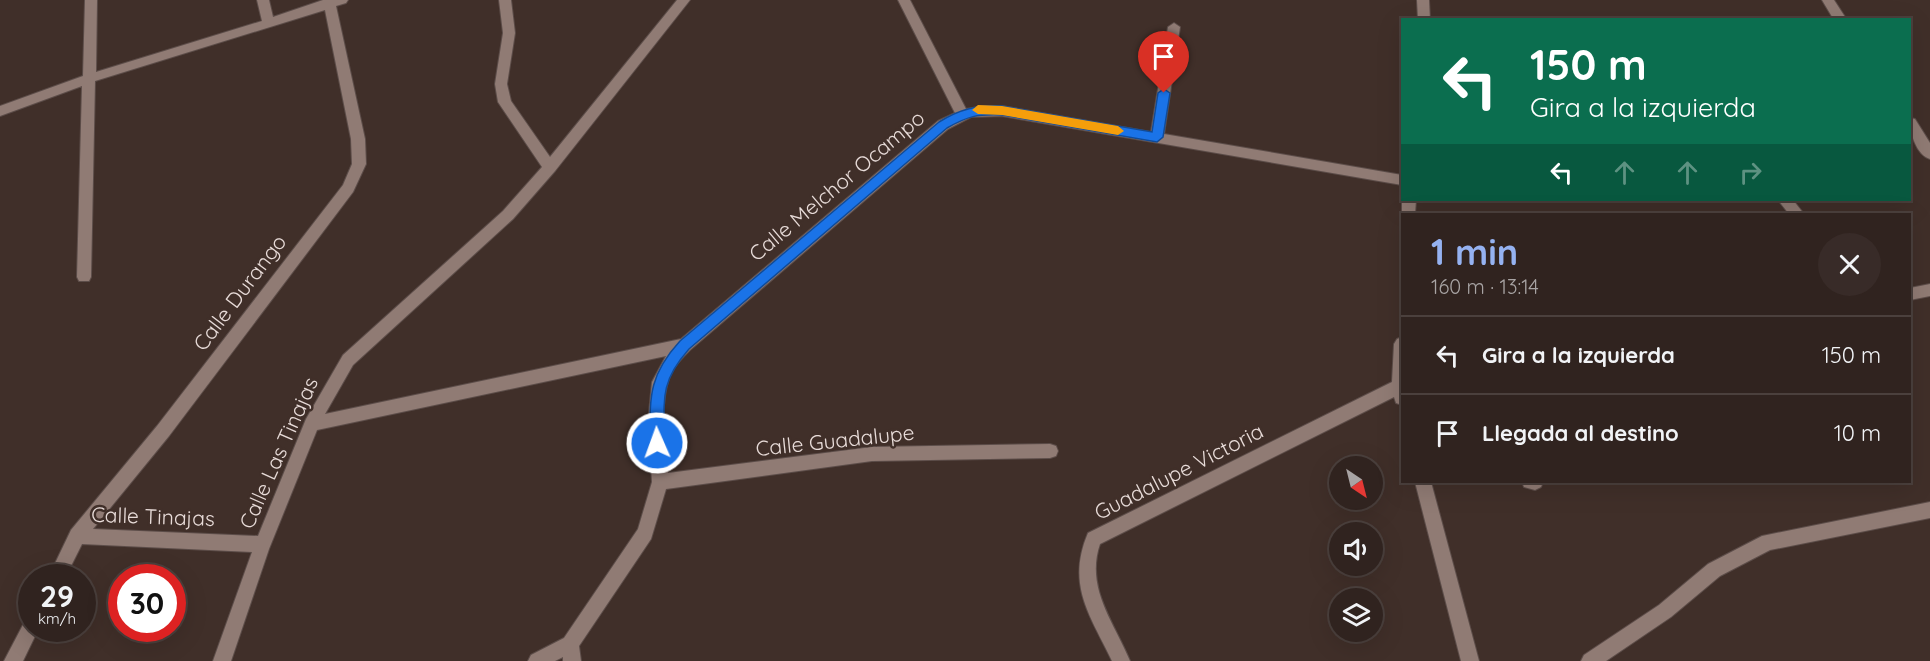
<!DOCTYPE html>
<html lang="es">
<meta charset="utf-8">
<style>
:root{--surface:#30231f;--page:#382b28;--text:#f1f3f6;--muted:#a8a4a4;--line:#4b403d;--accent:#95b2f1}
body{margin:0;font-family:Quicksand,sans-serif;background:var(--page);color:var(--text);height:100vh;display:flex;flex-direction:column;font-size:22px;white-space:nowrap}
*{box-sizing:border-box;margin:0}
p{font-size:20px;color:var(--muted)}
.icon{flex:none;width:33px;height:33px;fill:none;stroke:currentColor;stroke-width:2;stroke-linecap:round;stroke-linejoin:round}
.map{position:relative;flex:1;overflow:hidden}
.drawer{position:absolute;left:1401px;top:213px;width:510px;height:270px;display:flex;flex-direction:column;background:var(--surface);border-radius:0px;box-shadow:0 6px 24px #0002,0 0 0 2px var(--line)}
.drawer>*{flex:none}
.banner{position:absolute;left:1401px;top:18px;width:510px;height:183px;border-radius:0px;box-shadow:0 6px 24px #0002,0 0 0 2px var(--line);background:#0b6e4f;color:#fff;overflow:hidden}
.needle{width:39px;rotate:145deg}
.buttons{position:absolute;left:1329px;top:456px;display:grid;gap:12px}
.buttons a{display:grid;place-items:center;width:54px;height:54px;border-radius:50%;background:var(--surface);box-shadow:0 6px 24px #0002,0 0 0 2px var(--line);font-size:30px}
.speed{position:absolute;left:18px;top:564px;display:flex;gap:12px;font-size:30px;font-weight:700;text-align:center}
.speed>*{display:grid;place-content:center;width:78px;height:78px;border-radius:50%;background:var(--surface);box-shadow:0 6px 24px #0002,0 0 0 2px var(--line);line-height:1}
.speed small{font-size:15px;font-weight:400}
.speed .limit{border:9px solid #d22;background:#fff;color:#111}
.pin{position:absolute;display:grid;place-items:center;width:51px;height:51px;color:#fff;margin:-62px -26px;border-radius:50% 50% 50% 0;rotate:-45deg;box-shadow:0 0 6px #0007}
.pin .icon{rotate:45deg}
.me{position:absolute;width:66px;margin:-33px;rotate:358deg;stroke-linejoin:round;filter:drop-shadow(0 0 4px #0008)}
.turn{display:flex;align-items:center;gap:21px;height:126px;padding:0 30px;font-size:27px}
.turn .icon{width:78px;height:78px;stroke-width:2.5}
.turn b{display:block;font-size:42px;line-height:51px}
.lanes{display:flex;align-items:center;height:57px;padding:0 30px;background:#0003;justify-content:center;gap:30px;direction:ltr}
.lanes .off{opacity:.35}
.round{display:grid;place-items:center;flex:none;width:63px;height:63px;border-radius:32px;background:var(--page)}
.overview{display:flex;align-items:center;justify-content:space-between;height:102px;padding:0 30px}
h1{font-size:36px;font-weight:700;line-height:45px;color:var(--accent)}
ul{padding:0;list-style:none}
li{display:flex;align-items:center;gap:18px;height:78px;padding:0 30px;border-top:2px solid var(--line)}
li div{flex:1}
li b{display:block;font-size:22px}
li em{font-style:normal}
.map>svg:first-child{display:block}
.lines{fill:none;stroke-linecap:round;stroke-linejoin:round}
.minor-casing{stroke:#5c4d49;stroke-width:2}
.minor{fill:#907b74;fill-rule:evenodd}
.route{fill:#1a73e8;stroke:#114b97;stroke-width:1.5}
.slow{fill:#f59e0b}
.labels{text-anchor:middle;stroke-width:5;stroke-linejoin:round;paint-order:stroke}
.street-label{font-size:21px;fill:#e8dcd9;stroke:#402f29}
</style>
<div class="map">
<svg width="1930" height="661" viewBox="0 0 1930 661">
<rect width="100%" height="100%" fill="#402f29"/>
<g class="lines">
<defs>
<path id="minor" d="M85,0H97L96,72L262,21L257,0H269L273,17L323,0H348L346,3L336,6L365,139L366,164L353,192L169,436L93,529L258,536L306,419L343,355L503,211L542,167L498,102L495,84L503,33L499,0H511L515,33L507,84L511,101L550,157L677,0H690L555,171L513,219L353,365L325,414L681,339L938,121L955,113L898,0H910L966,109L985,106H1002L1151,132L1168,27L1174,23L1180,27L1164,134L1402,175V185L1002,116L971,117L948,129L690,350C685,355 679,361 675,367C657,393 665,444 668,473L872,447L1050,444L1056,446L1058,451L1056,456L1050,458L872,461L666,489L651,539L579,646L581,661H563V657L555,661H528L531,655L564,638L638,529L652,482L648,423L652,382L666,356L317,430L269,549L231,661H213L252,552L82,544L65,578H48L71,530L157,426L343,185L352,164L351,139L325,10L95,81L91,277L89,281H79L77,277L82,86L0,116V106L83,76Z
M1417,0H1429L1430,20H1418Z
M1822,0H1834L1847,20H1834Z
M1910,118L1915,119L1930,143V159C1916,155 1909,131 1910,118Z
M1402,199L1416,200L1415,214H1402V217Z
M1778,200H1793L1804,214H1789Z
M1930,284V296L1910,300V288Z
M1402,337V405L1396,403L1394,397L1100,544C1085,588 1114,622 1130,661H1112C1090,615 1066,585 1088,533L1392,382L1394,344L1397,339Z
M1415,482H1431L1479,661H1461Z
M1522,482H1543L1541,487L1535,490L1524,487Z
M1930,502V518L1770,550L1720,576L1671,617L1606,661H1581L1584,655L1659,605L1708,564L1762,536Z
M32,616V628H39L23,661H4L26,619Z"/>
</defs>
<use href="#minor" class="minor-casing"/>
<use href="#minor" class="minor"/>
</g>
<path class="route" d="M1164,89L1170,93L1163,137L1157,142L1002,115C977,114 968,116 947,128L689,349C659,383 664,400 665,443L663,448L657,450L652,448L650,443C650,397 648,376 680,341L939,122C960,109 977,105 1002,106L1152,132L1158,93Z"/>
<path class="slow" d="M978,105L1002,106L1118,126L1124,131L1118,135L1002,115L978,114L972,110Z"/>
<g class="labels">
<g class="street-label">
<text transform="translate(837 186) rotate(-40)" y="7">Calle Melchor Ocampo</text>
<text transform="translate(240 293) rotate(-53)" y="7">Calle Durango</text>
<text transform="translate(835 441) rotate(-6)" y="7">Calle Guadalupe</text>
<text transform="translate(279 453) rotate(-66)" y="7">Calle Las Tinajas</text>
<text transform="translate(1179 472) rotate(-27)" y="7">Guadalupe Victoria</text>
<text transform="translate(153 517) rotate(2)" y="7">Calle Tinajas</text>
</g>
</g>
</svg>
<div class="buttons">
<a><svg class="needle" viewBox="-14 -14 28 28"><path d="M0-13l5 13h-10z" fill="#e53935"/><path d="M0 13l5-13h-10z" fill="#a8a4a4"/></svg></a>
<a><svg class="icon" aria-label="sound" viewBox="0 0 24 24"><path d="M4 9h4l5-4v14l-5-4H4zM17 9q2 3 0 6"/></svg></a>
<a><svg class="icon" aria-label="layers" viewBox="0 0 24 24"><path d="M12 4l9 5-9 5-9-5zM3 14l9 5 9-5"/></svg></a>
</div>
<div class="speed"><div>29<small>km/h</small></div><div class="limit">30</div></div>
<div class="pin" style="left:1164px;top:93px;background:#d93025"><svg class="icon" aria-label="arrive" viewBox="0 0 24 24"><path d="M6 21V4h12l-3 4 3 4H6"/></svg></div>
<svg class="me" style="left:657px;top:443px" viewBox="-20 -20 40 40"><circle r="17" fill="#1a73e8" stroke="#fff" stroke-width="3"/><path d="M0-11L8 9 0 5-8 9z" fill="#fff"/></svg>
<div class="banner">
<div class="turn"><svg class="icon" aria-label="left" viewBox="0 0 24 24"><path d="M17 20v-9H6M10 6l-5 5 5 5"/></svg><div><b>150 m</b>Gira a la izquierda</div></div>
<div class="lanes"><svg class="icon" aria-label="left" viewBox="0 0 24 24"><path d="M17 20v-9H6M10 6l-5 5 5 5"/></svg><svg class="icon off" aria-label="ahead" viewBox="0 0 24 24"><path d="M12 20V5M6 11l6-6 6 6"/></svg><svg class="icon off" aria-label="ahead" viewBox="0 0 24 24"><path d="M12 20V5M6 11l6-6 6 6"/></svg><svg class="icon off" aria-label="right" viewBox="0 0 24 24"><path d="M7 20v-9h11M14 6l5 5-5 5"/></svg></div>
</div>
<section class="drawer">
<div class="overview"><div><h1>1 min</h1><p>160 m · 13:14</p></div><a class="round"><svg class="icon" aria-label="close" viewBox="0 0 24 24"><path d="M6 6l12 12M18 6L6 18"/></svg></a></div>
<ul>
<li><svg class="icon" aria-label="left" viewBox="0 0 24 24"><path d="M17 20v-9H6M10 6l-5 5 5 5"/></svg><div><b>Gira a la izquierda</b></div><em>150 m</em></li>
<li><svg class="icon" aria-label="arrive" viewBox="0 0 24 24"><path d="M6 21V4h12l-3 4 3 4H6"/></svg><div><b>Llegada al destino</b></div><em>10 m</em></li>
</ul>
</section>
</div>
